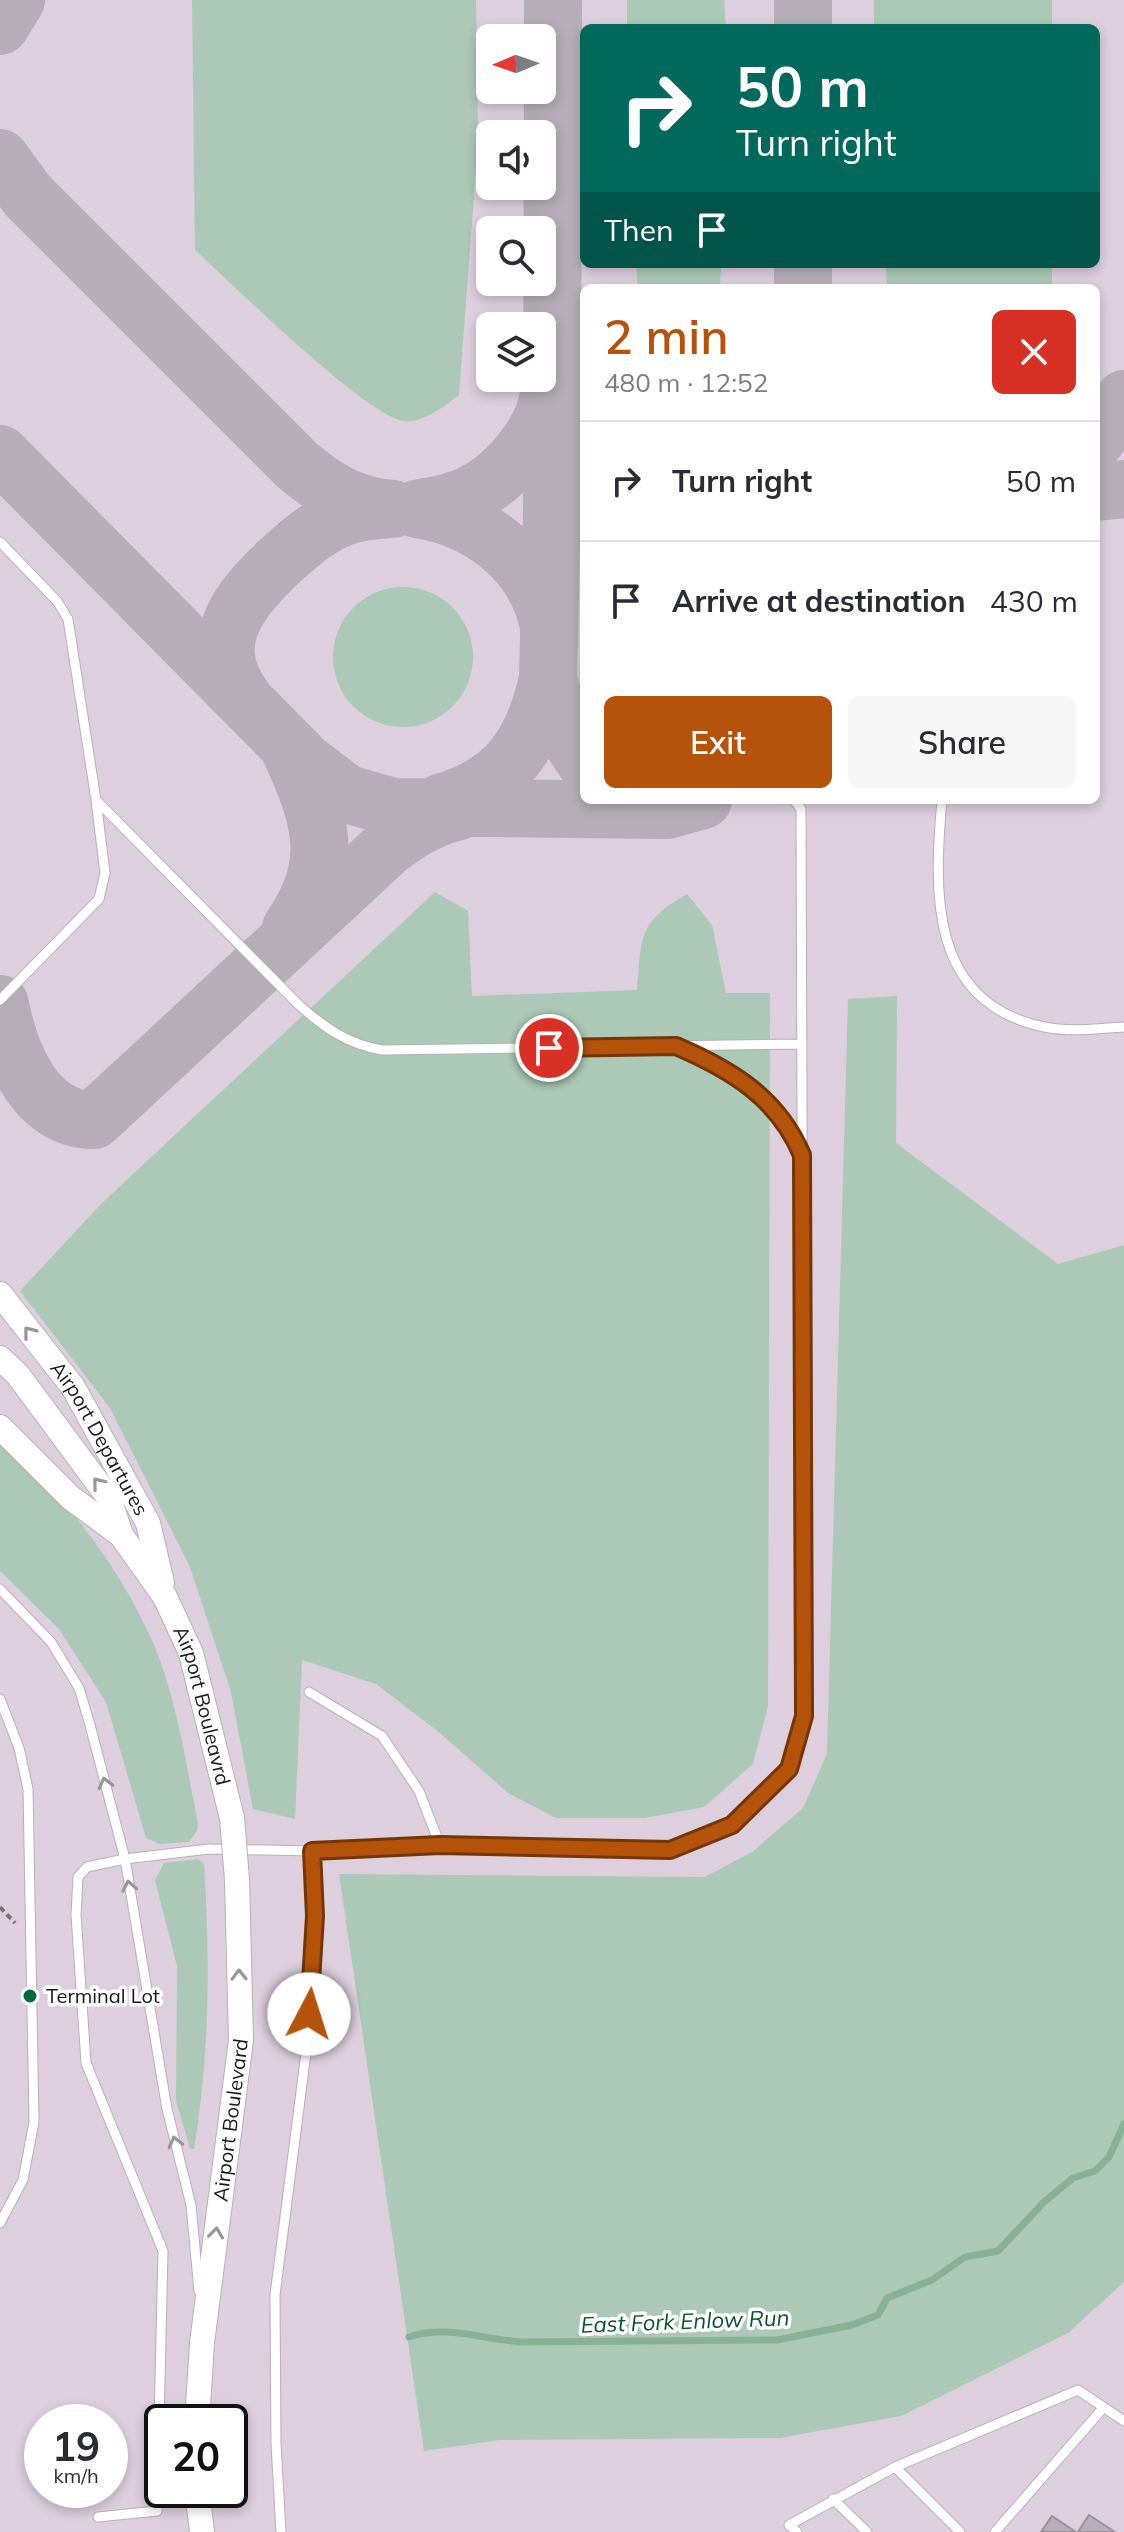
<!DOCTYPE html>
<meta charset="utf-8">
<style>
:root{--surface:#fff;--page:#f7f7f7;--text:#2b2b33;--muted:#7c7c81;--line:#e1e1e2;--accent:#b45309}
body{margin:0;font-family:Mulish,sans-serif;background:var(--page);color:var(--text);height:100vh;display:flex;flex-direction:column;font-size:30px;white-space:nowrap}
*{box-sizing:border-box;margin:0}
p{font-size:26px;color:var(--muted)}
.icon{flex:none;width:44px;height:44px;fill:none;stroke:currentColor;stroke-width:2;stroke-linecap:round;stroke-linejoin:round}
.map{position:relative;flex:1;overflow:hidden}
.drawer{position:absolute;left:580px;top:284px;width:520px;height:520px;display:flex;flex-direction:column;background:var(--surface);border-radius:12px;box-shadow:0 4px 12px #0003}
.drawer>*{flex:none}
.hud{position:absolute;left:580px;top:24px;width:520px;height:244px;border-radius:12px;box-shadow:0 4px 12px #0003;background:#00695c;color:#fff;overflow:hidden}
.needle{width:52px;rotate:268deg}
.buttons{position:absolute;left:476px;top:24px;display:grid;gap:16px}
.buttons a{display:grid;place-items:center;width:80px;height:80px;border-radius:12px;background:var(--surface);box-shadow:0 4px 12px #0003;font-size:40px}
.speed{position:absolute;left:24px;top:2404px;display:flex;gap:16px;font-size:40px;font-weight:700;text-align:center}
.speed>*{display:grid;place-content:center;width:104px;height:104px;border-radius:50%;background:var(--surface);box-shadow:0 4px 12px #0003;line-height:1}
.speed small{font-size:20px;font-weight:400}
.speed .limit{border:4px solid #111;border-radius:12px;background:#fff;color:#111}
.pin{position:absolute;display:grid;place-items:center;width:68px;height:68px;color:#fff;margin:-34px;border:4px solid #fff;border-radius:50%;box-shadow:0 2px 8px #0007}
.me{position:absolute;width:88px;margin:-44px;rotate:5deg;stroke-linejoin:round;filter:drop-shadow(0 0 6px #0008)}
.turn{display:flex;align-items:center;gap:28px;height:168px;padding:0 24px;font-size:36px}
.turn .icon{width:104px;height:104px;stroke-width:2.5}
.turn b{display:block;font-size:56px;line-height:68px}
.then{display:flex;align-items:center;height:76px;padding:0 24px;background:#0003;gap:16px;font-size:30px}
.round{display:grid;place-items:center;flex:none;width:84px;height:84px;border-radius:12px;background:var(--page)}
.overview{display:flex;align-items:center;justify-content:space-between;height:136px;padding:0 24px}
h1{font-size:48px;font-weight:600;line-height:60px;color:var(--accent)}
.primary-button{display:flex;gap:16px;margin-top:auto;padding:16px 24px}
.primary-button a{flex:1;height:92px;border-radius:12px;background:var(--accent);color:#fff;font-size:32px;font-weight:600;line-height:92px;text-align:center}
.primary-button a+a{background:var(--page);color:var(--text)}
ul{padding:0;list-style:none}
li{display:flex;align-items:center;gap:24px;height:120px;padding:0 24px;border-top:2px solid var(--line)}
li div{flex:1}
li b{display:block;font-size:30px}
li em{font-style:normal}
.map>svg:first-child{display:block}
.built{fill:#ddcfde;fill-rule:evenodd}
.green{fill:#abc9b6}
.lines{fill:none;stroke-linecap:round;stroke-linejoin:round}
.stream{stroke:#88b197;stroke-width:7}
.taxiway{stroke:#b5aeb6;stroke-width:58}
.building{fill:#b7afb8;stroke:#9a929b;stroke-width:2}
.lane-casing{stroke:#b8b0b9;stroke-width:11}
.secondary-casing{stroke:#b8b0b9;stroke-width:26}
.path{stroke:#787379;stroke-width:4;stroke-dasharray:6 4;stroke-linecap:butt}
.lane{stroke:#fff;stroke-width:9}
.secondary{stroke:#fff;stroke-width:24}
.secondary-bridge-casing{stroke:#b8b0b9;stroke-width:26;stroke-linecap:butt}
.secondary-bridge{stroke:#fff;stroke-width:24}
.oneway{stroke:#989798}
.route-casing{stroke:#753606;stroke-width:20}
.route{stroke:#b45309;stroke-width:14}
.poi-dot{fill:#02683e;stroke:#fff;stroke-width:3}
.labels{text-anchor:middle;stroke-width:7;stroke-linejoin:round;paint-order:stroke}
.street-label{font-size:20px;fill:#1a171b;stroke:#fff}
.poi-label{font-size:20px;fill:#1a171b;stroke:#fff;text-anchor:start}
.water-label{font-size:22px;font-style:italic;fill:#0c5231;stroke:#fff}
</style>
<div class="map">
<svg width="1124" height="2532" viewBox="0 0 1124 2532">
<rect width="100%" height="100%" fill="#e8dfe9"/>
<path class="built" d="M0,0H1124V2532H0ZM584,28H1096V264H584ZM490,38H542V90H490ZM490,134H542V186H490ZM490,230H542V282H490ZM584,288H1096V800H584ZM490,326H542V378H490ZM42,2422H110V2490H42ZM162,2422H230V2490H162Z"/>
<path class="green" d="M192,0H476L478,142L459,395C445,406 423,423 404,421C368,418 228,280 195,250Z
M627,0H724L726,28H627Z
M874,0H1052V28H874Z
M636,264H721L720,288H638Z
M886,264H1052V288H887Z
M333 657a70 70 0 1 1 140 0a70 70 0 1 1-140 0Z
M435,892L468,911L472,996L637,990C642,936 637,923 687,894L712,925L726,993H770L768,1706L753,1764L704,1807L645,1818H556L508,1793L440,1733L376,1684L302,1660L295,1819L253,1809L231,1692L190,1567L110,1408L20,1291L101,1204Z
M897,996L896,1143L1058,1264L1124,1245V2282L1068,2333L901,2416L780,2438L499,2440L424,2451L339,1874L705,1877L752,1852L803,1808L827,1754L848,999Z
M0,1433C63,1497 118,1562 154,1645C177,1700 185,1760 197,1818L198,1829L189,1842L160,1844L146,1838L106,1702L59,1629L0,1571Z
M198,1859L204,1864C210,1960 210,2054 194,2149L190,2148L176,2101L177,1966L155,1880L164,1863Z"/>
<g class="lines">
<path class="stream" d="M409,2337C445,2324 485,2340 523,2342L777,2340L852,2325L878,2315L887,2298L932,2280L965,2257L998,2251L1044,2202L1073,2178L1095,2171L1109,2157L1124,2124"/>
<path class="taxiway" d="M803,0V28
M0,26L16,0
M0,158L28,196L297,465C326,490 354,506 393,509
M803,264V288
M1096,440L1124,399
M0,454L305,762L347,794L393,807L667,810L703,800
M1096,492L1124,489
M548,622C534,559 478,518 417,509C429,506 442,505 453,501C497,489 541,440 549,395
M548,679L552,509L553,0
M242,696C203,641 241,597 282,559C301,542 319,526 343,517C358,511 375,510 392,509
M290,750C320,816 337,862 291,928
M440,803C507,784 533,745 548,679L563,728L584,760
M0,1004C9,1052 34,1120 94,1120L386,849C409,831 430,818 459,811"/>
</g>
<path class="building" d="M1089,2515L1115,2532H1078Z
M1052,2516L1076,2532H1041Z"/>
<g class="lines">
<defs>
<path id="lane" d="M0,542L57,601L68,619L96,800
M942,800C934,891 928,1003 1044,1027C1070,1032 1098,1029 1124,1027
M0,1000L99,899L105,873L96,800L299,1005C325,1028 347,1044 382,1050L802,1044
M679,1047C731,1069 778,1097 800,1151
M0,1589L51,1642L79,1688L90,1725L125,1859L167,2109L191,2205L199,2291
M309,1692L382,1736L419,1791L440,1845
M0,1699L19,1748L28,1789L34,2122L23,2180L0,2223
M895,2467L1078,2390L1124,2421
M833,2499L867,2532
M98,2517L157,2511L163,2251L86,2063L76,1915L78,1877L87,1867L125,1859L209,1849L312,1851L440,1845L670,1850L732,1825L789,1769L804,1716L801,809L794,800
M281,2532L276,2444L275,2295L307,2045L314,1954L312,1851
M797,2532L789,2525L895,2467L960,2532
M995,2532L1104,2407"/>
<g id="secondary">
<path id="s1" d="M0,1294L73,1387L148,1523L162,1583"/>
<path id="s2" d="M0,1358L18,1375L109,1498L121,1535L165,1597L191,1653L232,1818"/>
<path d="M0,1427L71,1498L121,1535"/>
<path id="s3" d="M197,2422L202,2343L241,2040L237,1880"/>
<path d="M197,2490L202,2532"/>
</g>
</defs>
<use href="#lane" class="lane-casing"/>
<use href="#secondary" class="secondary-casing"/>
<path class="path" d="M0,1907L15,1923"/>
<use href="#lane" class="lane"/>
<use href="#secondary" class="secondary"/>
<defs>
<path id="secondary-bridge" d="M232,1818L237,1880"/>
</defs>
<use href="#secondary-bridge" class="secondary-bridge-casing"/>
<use href="#secondary-bridge" class="secondary-bridge"/>
</g>
<defs><path id="oneway-chevron" d="M-2-3.5L2.5 0L-2 3.5" fill="none" stroke-width="1.6" stroke-linecap="round" stroke-linejoin="round" transform="scale(2)"/></defs>
<g class="oneway">
<use href="#oneway-chevron" transform="translate(29 1332) rotate(-128)"/>
<use href="#oneway-chevron" transform="translate(98 1483) rotate(-129)"/>
<use href="#oneway-chevron" transform="translate(105 1783) rotate(-104)"/>
<use href="#oneway-chevron" transform="translate(129 1886) rotate(-100)"/>
<use href="#oneway-chevron" transform="translate(239 1975) rotate(-91)"/>
<use href="#oneway-chevron" transform="translate(175 2142) rotate(-104)"/>
<use href="#oneway-chevron" transform="translate(216 2233) rotate(-83)"/>
</g>
<g class="lines">
<defs>
<path id="route" d="M309,2014L315,1916L312,1851L440,1845L670,1850L732,1825L789,1769L804,1716L802,1155C778,1098 732,1070 676,1046L549,1048"/>
</defs>
<use href="#route" class="route-casing"/>
<use href="#route" class="route"/>
</g>
<circle class="poi-dot" cx="30" cy="1996" r="8"/>
<g class="labels">
<g class="street-label">
<text dy="7" stroke="none"><textPath href="#s1" startOffset="176">Airport Departures</textPath></text>
<text dy="7" stroke="none"><textPath href="#s2" startOffset="408">Airport Bouleavrd</textPath></text>
<text dy="7" stroke="none"><textPath href="#s3" startOffset="304">Airport Boulevard</textPath></text>
</g>
<g class="poi-label">
<text x="46" y="2003">Terminal Lot</text>
</g>
<g class="water-label">
<text transform="translate(685 2321) rotate(-2)" y="8">East Fork Enlow Run</text>
</g>
</g>
</svg>
<div class="buttons">
<a><svg class="needle" viewBox="-14 -14 28 28"><path d="M0-13l5 13h-10z" fill="#e53935"/><path d="M0 13l5-13h-10z" fill="#7c7c81"/></svg></a>
<a><svg class="icon" aria-label="sound" viewBox="0 0 24 24"><path d="M4 9h4l5-4v14l-5-4H4zM17 9q2 3 0 6"/></svg></a>
<a><svg class="icon" aria-label="search" viewBox="0 0 24 24"><circle cx="10" cy="10" r="6"/><path d="M15 15l6 6"/></svg></a>
<a><svg class="icon" aria-label="layers" viewBox="0 0 24 24"><path d="M12 4l9 5-9 5-9-5zM3 14l9 5 9-5"/></svg></a>
</div>
<div class="speed"><div>19<small>km/h</small></div><div class="limit">20</div></div>
<div class="pin" style="left:549px;top:1048px;background:#d93025"><svg class="icon" aria-label="arrive" viewBox="0 0 24 24"><path d="M6 21V4h12l-3 4 3 4H6"/></svg></div>
<svg class="me" style="left:309px;top:2014px" viewBox="-20 -20 40 40"><circle r="19" fill="#fff"/><path d="M0-13L10 11 0 6-10 11z" fill="#b45309"/></svg>
<div class="hud">
<div class="turn"><svg class="icon" aria-label="right" viewBox="0 0 24 24"><path d="M7 20v-9h11M14 6l5 5-5 5"/></svg><div><b>50 m</b>Turn right</div></div>
<div class="then">Then<svg class="icon" aria-label="arrive" viewBox="0 0 24 24"><path d="M6 21V4h12l-3 4 3 4H6"/></svg></div>
</div>
<section class="drawer">
<div class="overview"><div><h1>2 min</h1><p>480 m · 12:52</p></div><a class="round" style="background:#d93025;color:#fff"><svg class="icon" aria-label="close" viewBox="0 0 24 24"><path d="M6 6l12 12M18 6L6 18"/></svg></a></div>
<ul>
<li><svg class="icon" aria-label="right" viewBox="0 0 24 24"><path d="M7 20v-9h11M14 6l5 5-5 5"/></svg><div><b>Turn right</b></div><em>50 m</em></li>
<li><svg class="icon" aria-label="arrive" viewBox="0 0 24 24"><path d="M6 21V4h12l-3 4 3 4H6"/></svg><div><b>Arrive at destination</b></div><em>430 m</em></li>
</ul>
<div class="primary-button"><a>Exit</a><a>Share</a></div>
</section>
</div>
